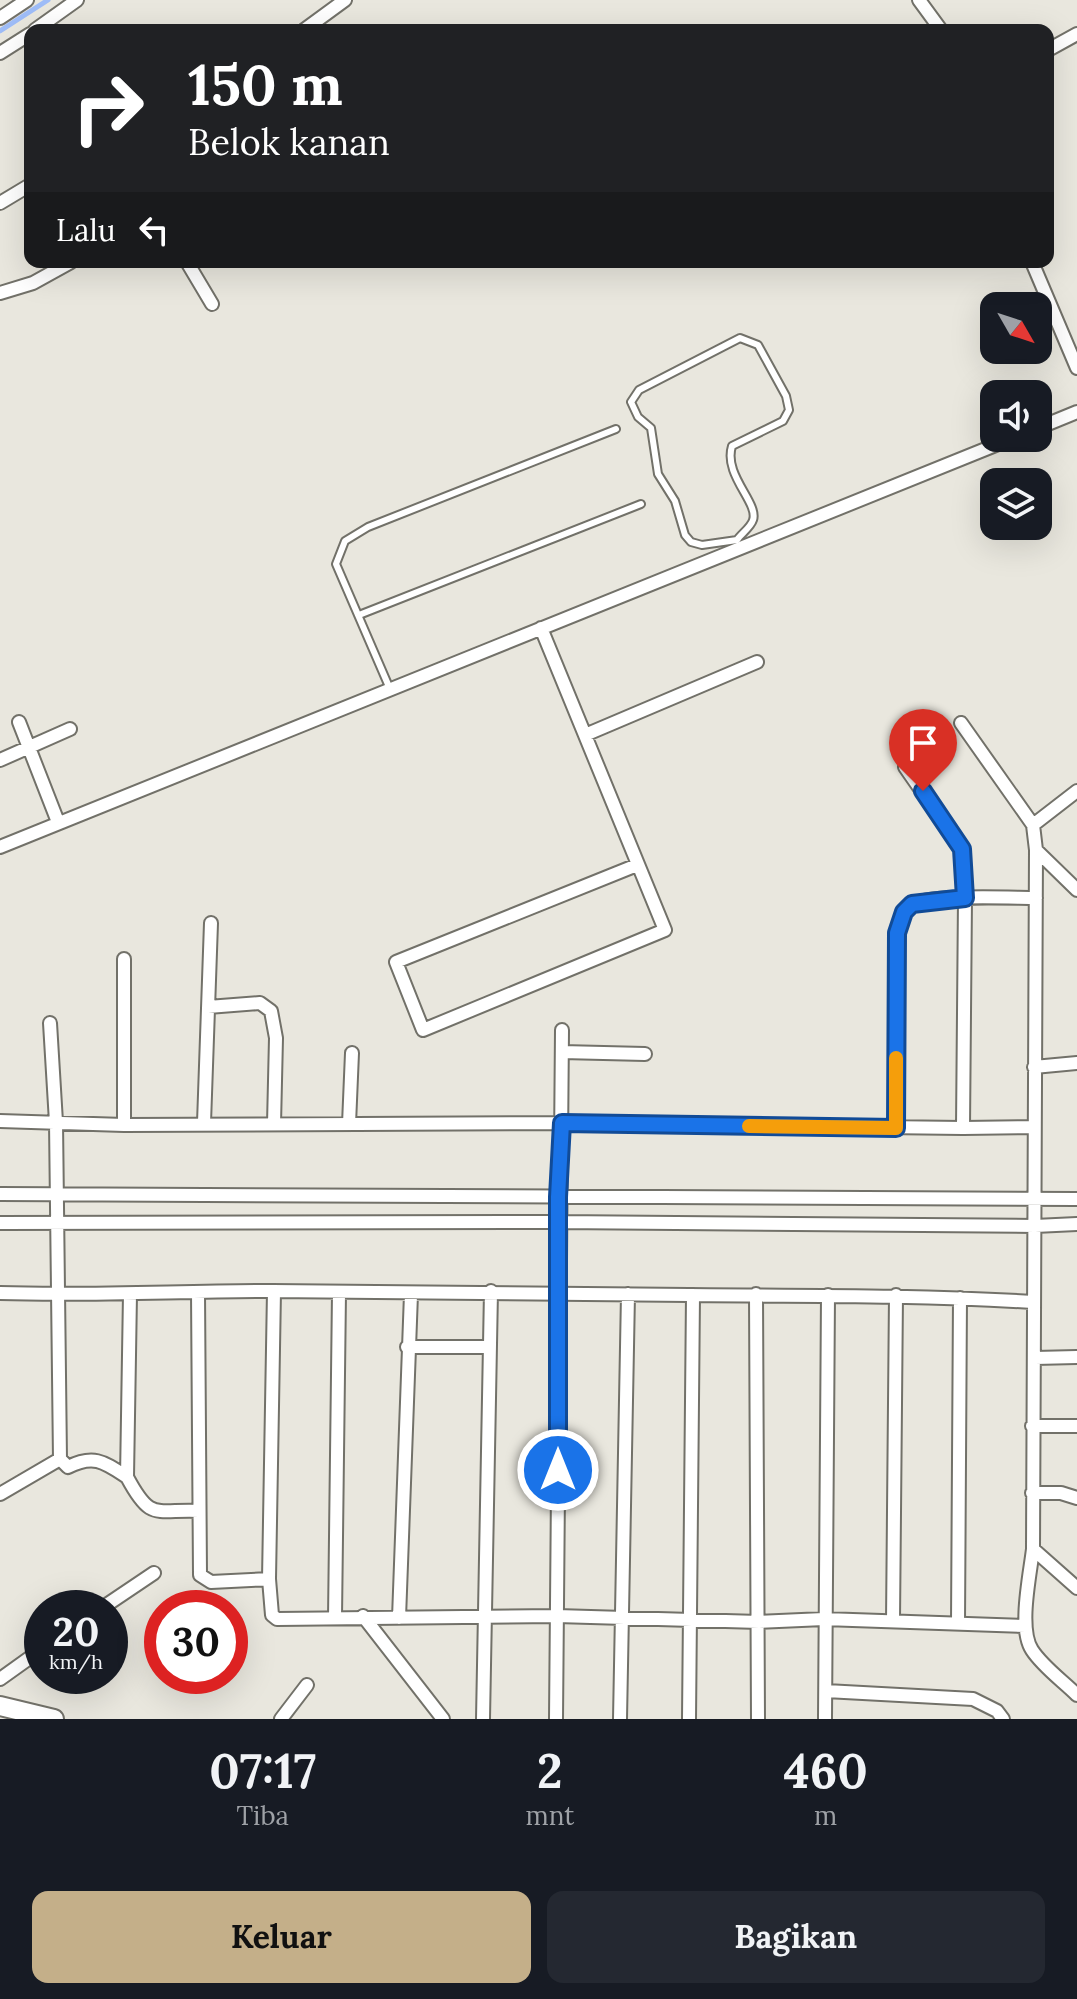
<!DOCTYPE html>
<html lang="id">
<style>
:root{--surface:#171b24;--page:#242831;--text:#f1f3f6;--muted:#9ea1a6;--accent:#c4af89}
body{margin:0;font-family:Lora,serif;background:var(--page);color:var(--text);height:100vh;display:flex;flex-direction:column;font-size:30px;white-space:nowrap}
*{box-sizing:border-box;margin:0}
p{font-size:26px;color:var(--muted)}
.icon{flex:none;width:44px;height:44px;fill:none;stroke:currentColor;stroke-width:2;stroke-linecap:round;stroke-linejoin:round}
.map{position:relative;height:1719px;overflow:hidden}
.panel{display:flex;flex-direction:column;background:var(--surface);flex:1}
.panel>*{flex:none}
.hud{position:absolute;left:24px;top:24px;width:1030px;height:244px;border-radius:16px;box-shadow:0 8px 32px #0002;background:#202124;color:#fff;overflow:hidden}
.needle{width:52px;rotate:129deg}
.fabs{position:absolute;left:980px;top:292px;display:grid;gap:16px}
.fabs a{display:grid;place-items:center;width:72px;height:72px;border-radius:16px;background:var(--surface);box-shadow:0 8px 32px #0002;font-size:40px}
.speed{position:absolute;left:24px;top:1590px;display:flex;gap:16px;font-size:40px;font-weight:700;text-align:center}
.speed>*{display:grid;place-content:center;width:104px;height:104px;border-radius:50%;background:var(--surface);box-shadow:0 8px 32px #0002;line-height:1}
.speed small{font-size:20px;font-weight:400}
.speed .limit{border:12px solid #d22;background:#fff;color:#111}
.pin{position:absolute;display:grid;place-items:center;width:68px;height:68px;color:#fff;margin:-82px -34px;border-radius:50% 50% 50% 0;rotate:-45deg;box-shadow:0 0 8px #0007}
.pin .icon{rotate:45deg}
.me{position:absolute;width:88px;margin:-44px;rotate:0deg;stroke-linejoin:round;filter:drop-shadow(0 0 6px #0008)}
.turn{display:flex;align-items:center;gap:28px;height:168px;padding:0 32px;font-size:36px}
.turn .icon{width:104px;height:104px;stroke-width:2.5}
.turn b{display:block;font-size:56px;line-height:68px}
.then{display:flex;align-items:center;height:76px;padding:0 32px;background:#0003;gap:16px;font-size:30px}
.eta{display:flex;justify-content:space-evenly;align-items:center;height:136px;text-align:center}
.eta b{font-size:48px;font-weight:700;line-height:56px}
.cta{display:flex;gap:16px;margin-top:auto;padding:16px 32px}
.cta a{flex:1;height:92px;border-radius:16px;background:var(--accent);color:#111;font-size:32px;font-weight:700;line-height:92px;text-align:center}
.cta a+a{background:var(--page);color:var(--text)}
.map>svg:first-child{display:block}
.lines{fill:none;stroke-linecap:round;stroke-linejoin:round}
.stream{stroke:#9ebcf7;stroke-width:5}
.service-casing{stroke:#727169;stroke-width:10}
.minor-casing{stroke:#727169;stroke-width:16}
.secondary-casing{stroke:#727169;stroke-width:22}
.service{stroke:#fff;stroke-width:6}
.minor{stroke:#fff;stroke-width:12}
.secondary{stroke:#fff;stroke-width:18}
.route-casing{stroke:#114b97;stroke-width:20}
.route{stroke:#1a73e8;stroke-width:14}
.slow{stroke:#f59e0b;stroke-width:14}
</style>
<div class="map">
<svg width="1077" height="1719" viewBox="0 0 1077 1719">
<rect width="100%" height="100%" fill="#e9e7de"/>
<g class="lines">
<path class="stream" d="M0,31L48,0"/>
<defs>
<path id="service" d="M740,338L758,345L786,396L789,410L783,421L732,446C723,475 759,503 753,520C751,527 741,534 737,540L702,545L691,542L685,535L675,501L658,474L651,428L638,417L631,402L639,390Z
M359,615L641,504
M390,689L336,564L345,541L368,527L616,429"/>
<path id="minor" d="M919,0L941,30
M0,18L27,0
M35,30L77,0
M304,30L345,0
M1048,50L1077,34
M0,53L30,34
M0,203L30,185
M187,262L212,304
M1032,262L1077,368
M0,293L33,283L71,262
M1038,428L1077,412
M541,628L665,930L423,1030L396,962L637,865
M19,722L58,822
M961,723L1033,825L1036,850L1033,1549C1030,1575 1018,1629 1032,1650C1043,1667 1063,1681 1077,1695
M585,735L757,662
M0,760L70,729
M905,767L962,849L965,898L963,1128
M1033,825L1077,791
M0,847L1013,438
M1036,850L1077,890
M208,1007L260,1003L271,1011L276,1038L274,1124
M50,1023L56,1122L60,1459
M562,1052L645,1054
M1034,1067L1077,1063
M0,1121L124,1125L562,1123L963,1128L1033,1127
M204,1123L211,923
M349,1124L352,1053
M124,1125V959
M896,1128L897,933C900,925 902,910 910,905C930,894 1011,898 1036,898
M0,1194L1077,1199
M0,1223L558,1222L1035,1226L1077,1224
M274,1291L269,1579L272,1615L277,1619L557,1616L759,1622L824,1619L1025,1626
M198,1292L200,1575L211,1582L269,1579
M0,1293C91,1296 181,1291 272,1291C411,1293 550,1293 689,1295C804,1296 918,1295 1033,1302
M130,1294L127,1477C151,1522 155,1509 199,1511
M756,1294L758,1719
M407,1347H489
M1035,1358L1077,1357
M1032,1426H1077
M60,1459L68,1467C94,1454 104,1462 127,1477
M1032,1493H1061L1077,1498
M0,1494L60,1459
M1033,1549L1077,1588
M102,1608L154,1573
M363,1616L443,1719
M335,1618L339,1293
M399,1618L411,1294
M893,1621L896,1295
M958,1623L960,1298
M0,1679L42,1649
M826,1691L973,1699L997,1711L1003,1719
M281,1719L307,1685
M483,1719L491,1291
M556,1719L562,1030
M620,1719L628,1294
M689,1719L693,1295
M825,1719L828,1295"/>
<path id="secondary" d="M0,1706L54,1719"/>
</defs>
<use href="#service" class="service-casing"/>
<use href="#minor" class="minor-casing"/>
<use href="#secondary" class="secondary-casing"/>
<use href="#service" class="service"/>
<use href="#minor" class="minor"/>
<use href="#secondary" class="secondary"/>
</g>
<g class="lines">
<defs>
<path id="route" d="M558,1470V1197L562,1123L896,1128L897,933L904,912L912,904L965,898L962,849L923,791"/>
</defs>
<use href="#route" class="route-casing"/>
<use href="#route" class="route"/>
<path class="slow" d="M749,1126L896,1128V1058"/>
</g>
</svg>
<div class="fabs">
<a><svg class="needle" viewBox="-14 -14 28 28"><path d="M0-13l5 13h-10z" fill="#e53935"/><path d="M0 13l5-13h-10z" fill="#9ea1a6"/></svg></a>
<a><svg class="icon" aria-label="sound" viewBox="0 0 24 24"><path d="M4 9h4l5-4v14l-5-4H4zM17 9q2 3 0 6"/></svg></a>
<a><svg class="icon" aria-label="layers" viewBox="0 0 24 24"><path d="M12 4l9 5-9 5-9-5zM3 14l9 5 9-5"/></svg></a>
</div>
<div class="speed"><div>20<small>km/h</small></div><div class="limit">30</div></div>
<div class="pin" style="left:923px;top:791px;background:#d93025"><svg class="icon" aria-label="arrive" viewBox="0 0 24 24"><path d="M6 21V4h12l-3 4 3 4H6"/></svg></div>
<svg class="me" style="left:558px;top:1470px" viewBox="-20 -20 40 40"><circle r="17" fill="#1a73e8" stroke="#fff" stroke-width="3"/><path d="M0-11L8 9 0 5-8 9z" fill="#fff"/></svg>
<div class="hud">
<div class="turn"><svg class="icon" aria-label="right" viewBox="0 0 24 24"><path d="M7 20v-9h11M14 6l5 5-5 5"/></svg><div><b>150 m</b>Belok kanan</div></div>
<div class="then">Lalu<svg class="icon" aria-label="left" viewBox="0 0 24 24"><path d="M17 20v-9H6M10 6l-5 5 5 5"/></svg></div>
</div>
</div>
<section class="panel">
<div class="eta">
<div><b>07:17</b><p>Tiba</p></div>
<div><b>2</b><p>mnt</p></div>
<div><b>460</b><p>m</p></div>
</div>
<div class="cta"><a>Keluar</a><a>Bagikan</a></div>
</section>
